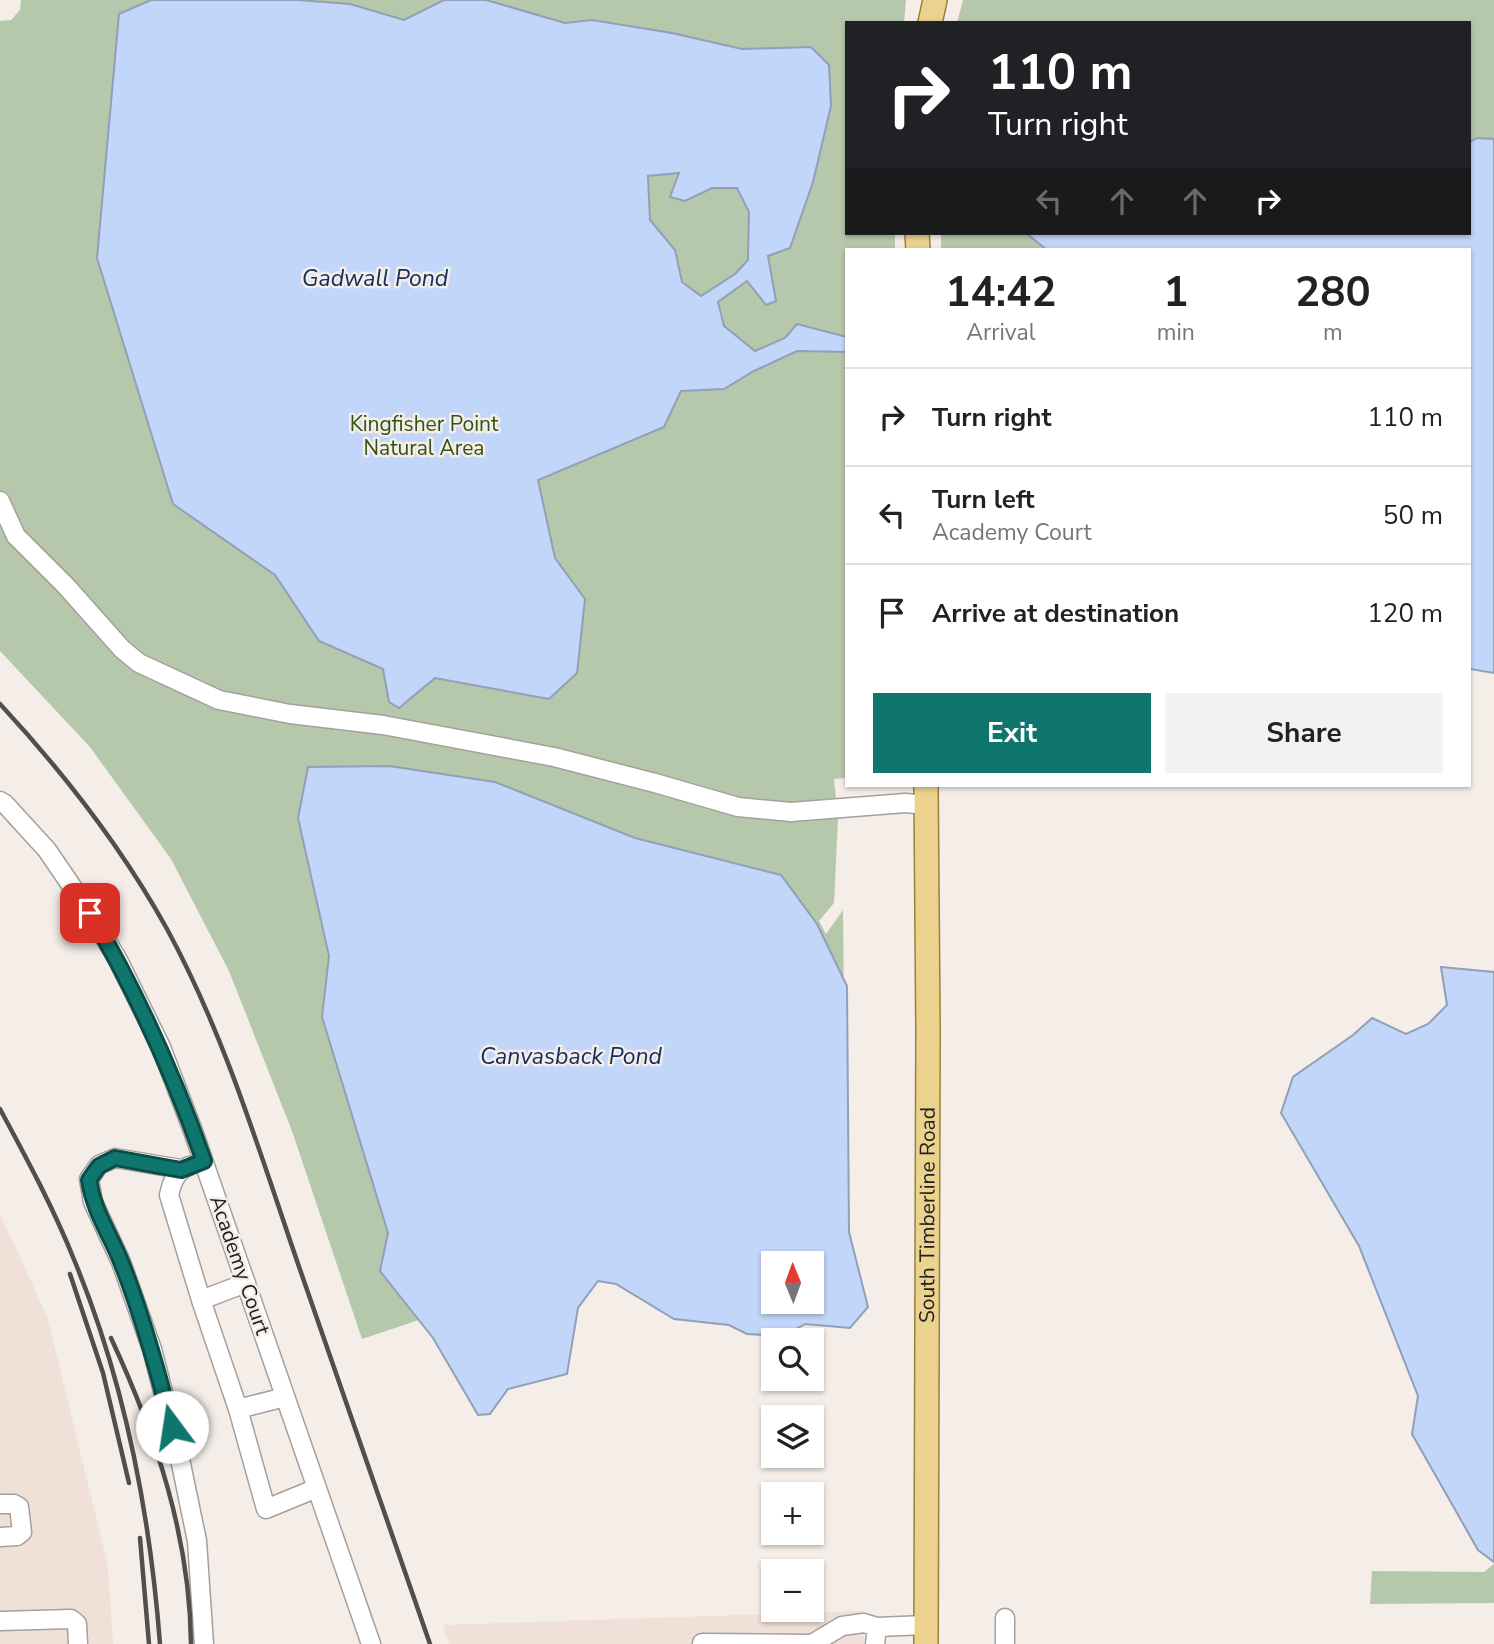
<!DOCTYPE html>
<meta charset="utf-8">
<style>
:root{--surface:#fff;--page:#f2f2f2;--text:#222;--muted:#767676;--line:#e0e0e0;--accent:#0f766e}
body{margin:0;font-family:"Nunito Sans",sans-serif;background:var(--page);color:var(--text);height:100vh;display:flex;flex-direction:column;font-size:26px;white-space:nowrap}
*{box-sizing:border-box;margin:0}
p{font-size:23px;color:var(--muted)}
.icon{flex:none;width:38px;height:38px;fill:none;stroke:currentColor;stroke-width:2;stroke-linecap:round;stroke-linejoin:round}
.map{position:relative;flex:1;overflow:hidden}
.drawer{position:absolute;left:845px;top:248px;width:626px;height:539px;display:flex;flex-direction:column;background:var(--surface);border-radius:0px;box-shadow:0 2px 5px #0004}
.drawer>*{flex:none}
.hud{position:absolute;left:845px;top:21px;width:626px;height:214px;border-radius:0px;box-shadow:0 2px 5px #0004;background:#202124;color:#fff;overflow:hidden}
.needle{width:46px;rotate:359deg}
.controls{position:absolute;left:761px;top:1251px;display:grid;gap:14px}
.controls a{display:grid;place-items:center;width:63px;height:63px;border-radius:0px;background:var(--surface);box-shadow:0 2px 5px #0004;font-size:35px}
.pin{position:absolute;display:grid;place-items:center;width:60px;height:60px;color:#fff;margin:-30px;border-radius:14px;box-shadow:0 4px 10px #0006}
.me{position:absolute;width:77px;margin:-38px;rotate:346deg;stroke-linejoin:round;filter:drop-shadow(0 0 5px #0008)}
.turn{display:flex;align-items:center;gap:24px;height:147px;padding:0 28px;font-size:32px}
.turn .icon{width:91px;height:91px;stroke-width:2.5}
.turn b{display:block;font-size:49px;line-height:60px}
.lanes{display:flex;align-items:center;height:66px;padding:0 28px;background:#0003;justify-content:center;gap:35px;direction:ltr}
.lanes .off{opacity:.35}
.eta{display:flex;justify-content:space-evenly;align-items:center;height:119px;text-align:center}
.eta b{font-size:42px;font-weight:700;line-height:49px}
.button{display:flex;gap:14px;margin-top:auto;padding:14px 28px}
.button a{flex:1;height:80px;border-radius:0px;background:var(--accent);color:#fff;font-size:28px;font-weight:700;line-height:80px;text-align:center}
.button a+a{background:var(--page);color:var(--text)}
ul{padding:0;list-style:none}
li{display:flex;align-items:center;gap:21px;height:98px;padding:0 28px;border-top:2px solid var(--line)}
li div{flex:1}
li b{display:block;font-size:26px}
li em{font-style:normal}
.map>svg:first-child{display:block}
.built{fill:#f0e1d8}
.green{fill:#b5c8ab}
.water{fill:#c2d6f9;stroke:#929fb7;stroke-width:2;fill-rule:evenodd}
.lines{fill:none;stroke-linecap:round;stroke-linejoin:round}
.minor-casing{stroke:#a69f9b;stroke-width:21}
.major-casing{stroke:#9c8037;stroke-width:26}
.minor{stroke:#fff;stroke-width:18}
.major{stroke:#ebd28f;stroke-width:23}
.rail{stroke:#524e4c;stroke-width:4.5}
.route-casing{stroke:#0a4d48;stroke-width:18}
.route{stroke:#0f766e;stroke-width:12}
.labels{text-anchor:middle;stroke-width:5;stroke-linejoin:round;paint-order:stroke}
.park-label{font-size:21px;fill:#305215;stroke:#f4ede8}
.street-label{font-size:21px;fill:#22201e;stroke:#f4ede8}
.water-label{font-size:23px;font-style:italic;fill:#132e62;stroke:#f4ede8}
</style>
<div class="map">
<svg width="1494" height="1644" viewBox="0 0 1494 1644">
<rect width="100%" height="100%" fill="#f4ede8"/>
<path class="built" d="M0,1214L47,1316L108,1566L113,1644H0Z
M864,1611V1644H449L443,1625Z"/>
<path class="green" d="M21,0H906L904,23H847V233H895V250H847V778L834,779L838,820L834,903L819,921L826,934L843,910L847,1288L812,1264L603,1258L362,1339L292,1131L229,971L171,859L90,747L0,651V21L11,20L20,10Z
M963,0H1494V139L1477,138L1470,142V23H957Z
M941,233H1026L1047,250H941Z
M1494,1564V1603L1370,1604L1372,1571L1484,1572Z"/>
<path class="water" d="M151,0H298L350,4L404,20L444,0H486L565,23L592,20L672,33L742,49L811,47L829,65L831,106L813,182L790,248L768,256L776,301L766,305L747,281L718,302L724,326L755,351L785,338L797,324L847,337V352L797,351L754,371L724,389L681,391L664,427L538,480L555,558L585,599L577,673L549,699L435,678L399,708L389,702L383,669L319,641L275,575L173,504L97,258L119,14ZM679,173L670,197L685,201L712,188H737L749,212L748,260L735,274L701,296L682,282L675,250L650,220L648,176Z
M1477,138L1494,139V673L1470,669V250H1047L1026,233H1470V142Z
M389,766L495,782L635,838L781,875L817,924L847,986L849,1232L868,1307L850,1328L805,1324L784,1336L747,1334L729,1325L674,1319L616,1284L598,1281L578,1308L567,1374L508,1389L490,1414L478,1415L433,1338L380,1271L388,1233L322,1017L329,956L298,818L308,767ZM774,1264H812V1302H774Z
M1441,967L1494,972V1562L1478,1550L1412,1434L1418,1396L1359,1246L1281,1113L1293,1077L1353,1035L1372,1018L1406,1034L1428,1024L1447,1005Z"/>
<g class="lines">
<defs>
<path id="minor" d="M0,501L16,536L66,586L122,649L139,663L219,700L290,714L383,725L554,757L655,783L738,807L791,812L905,803L926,805
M0,801L5,804L47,850L90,913L118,960L161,1047L193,1131L371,1644
M189,1166C176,1171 172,1182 169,1195L201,1300
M181,1169L115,1158L99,1165L89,1179L93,1202L121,1262L152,1349L179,1454L197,1541L204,1644
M285,1397L238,1409L266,1509L317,1488
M238,1409L201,1300L246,1283
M0,1504H14L19,1507L22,1532L17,1536L0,1537
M1005,1618V1644
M0,1621L71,1619L77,1624L78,1644
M702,1643L812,1644L842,1626L864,1623L877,1627
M875,1644L877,1627L926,1625"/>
<g id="major">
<path d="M930,23L935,0"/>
<path d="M917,233L918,250"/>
<path id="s1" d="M926,1644L928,1031L926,786"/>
</g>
</defs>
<use href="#minor" class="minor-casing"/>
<use href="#major" class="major-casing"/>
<use href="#minor" class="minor"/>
<use href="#major" class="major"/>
<path class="rail" d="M0,704C64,773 121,846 167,929C228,1041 263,1164 305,1284C346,1404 388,1524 430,1644
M0,1109C27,1159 54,1209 75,1262C125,1383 150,1514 160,1644
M70,1274L103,1373L129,1483
M111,1338C156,1435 190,1537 191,1644
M140,1538L149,1644"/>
</g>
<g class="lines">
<defs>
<path id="route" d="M90,913C137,993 173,1073 204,1161L181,1170L115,1158L99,1166L89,1180C94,1213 110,1233 122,1264C143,1317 158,1372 172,1427"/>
</defs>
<use href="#route" class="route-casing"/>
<use href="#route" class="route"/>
</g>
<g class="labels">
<g class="park-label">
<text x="424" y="431">Kingfisher Point<tspan x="424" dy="24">Natural Area</tspan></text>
</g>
<g class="street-label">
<text dy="7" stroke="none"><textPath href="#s1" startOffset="429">South Timberline Road</textPath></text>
<text transform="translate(240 1265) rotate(71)" y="7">Academy Court</text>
</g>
<g class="water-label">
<text x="375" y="286">Gadwall Pond</text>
<text x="571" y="1064">Canvasback Pond</text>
</g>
</g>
</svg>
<div class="controls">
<a><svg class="needle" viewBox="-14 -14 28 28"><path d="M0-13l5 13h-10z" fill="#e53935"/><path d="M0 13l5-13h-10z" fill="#767676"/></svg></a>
<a><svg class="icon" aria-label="search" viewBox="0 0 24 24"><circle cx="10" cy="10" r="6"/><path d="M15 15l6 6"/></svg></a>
<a><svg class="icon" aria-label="layers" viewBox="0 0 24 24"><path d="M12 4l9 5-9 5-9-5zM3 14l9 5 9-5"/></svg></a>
<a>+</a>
<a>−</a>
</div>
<div class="pin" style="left:90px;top:913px;background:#d93025"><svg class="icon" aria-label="arrive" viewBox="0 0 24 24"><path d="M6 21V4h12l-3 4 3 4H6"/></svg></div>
<svg class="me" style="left:172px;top:1427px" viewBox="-20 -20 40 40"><circle r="19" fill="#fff"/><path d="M0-13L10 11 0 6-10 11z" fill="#0f766e"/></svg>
<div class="hud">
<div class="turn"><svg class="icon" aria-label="right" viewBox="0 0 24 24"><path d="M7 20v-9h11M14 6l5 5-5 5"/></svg><div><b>110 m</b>Turn right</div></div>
<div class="lanes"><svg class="icon off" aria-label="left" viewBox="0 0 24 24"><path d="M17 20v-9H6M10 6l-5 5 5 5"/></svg><svg class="icon off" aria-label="ahead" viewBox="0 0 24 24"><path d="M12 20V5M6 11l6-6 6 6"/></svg><svg class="icon off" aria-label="ahead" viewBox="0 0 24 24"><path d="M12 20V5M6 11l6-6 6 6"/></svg><svg class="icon" aria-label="right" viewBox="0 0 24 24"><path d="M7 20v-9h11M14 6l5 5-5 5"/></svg></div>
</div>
<section class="drawer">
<div class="eta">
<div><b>14:42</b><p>Arrival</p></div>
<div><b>1</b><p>min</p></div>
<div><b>280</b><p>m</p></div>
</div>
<ul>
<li><svg class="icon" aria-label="right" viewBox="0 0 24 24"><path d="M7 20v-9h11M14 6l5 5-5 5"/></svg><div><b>Turn right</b></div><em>110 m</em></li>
<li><svg class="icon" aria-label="left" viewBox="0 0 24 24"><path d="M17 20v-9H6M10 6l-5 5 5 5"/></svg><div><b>Turn left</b><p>Academy Court</p></div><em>50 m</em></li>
<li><svg class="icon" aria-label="arrive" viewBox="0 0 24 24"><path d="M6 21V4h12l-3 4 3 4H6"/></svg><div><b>Arrive at destination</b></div><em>120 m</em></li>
</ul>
<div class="button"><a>Exit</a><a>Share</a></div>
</section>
</div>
